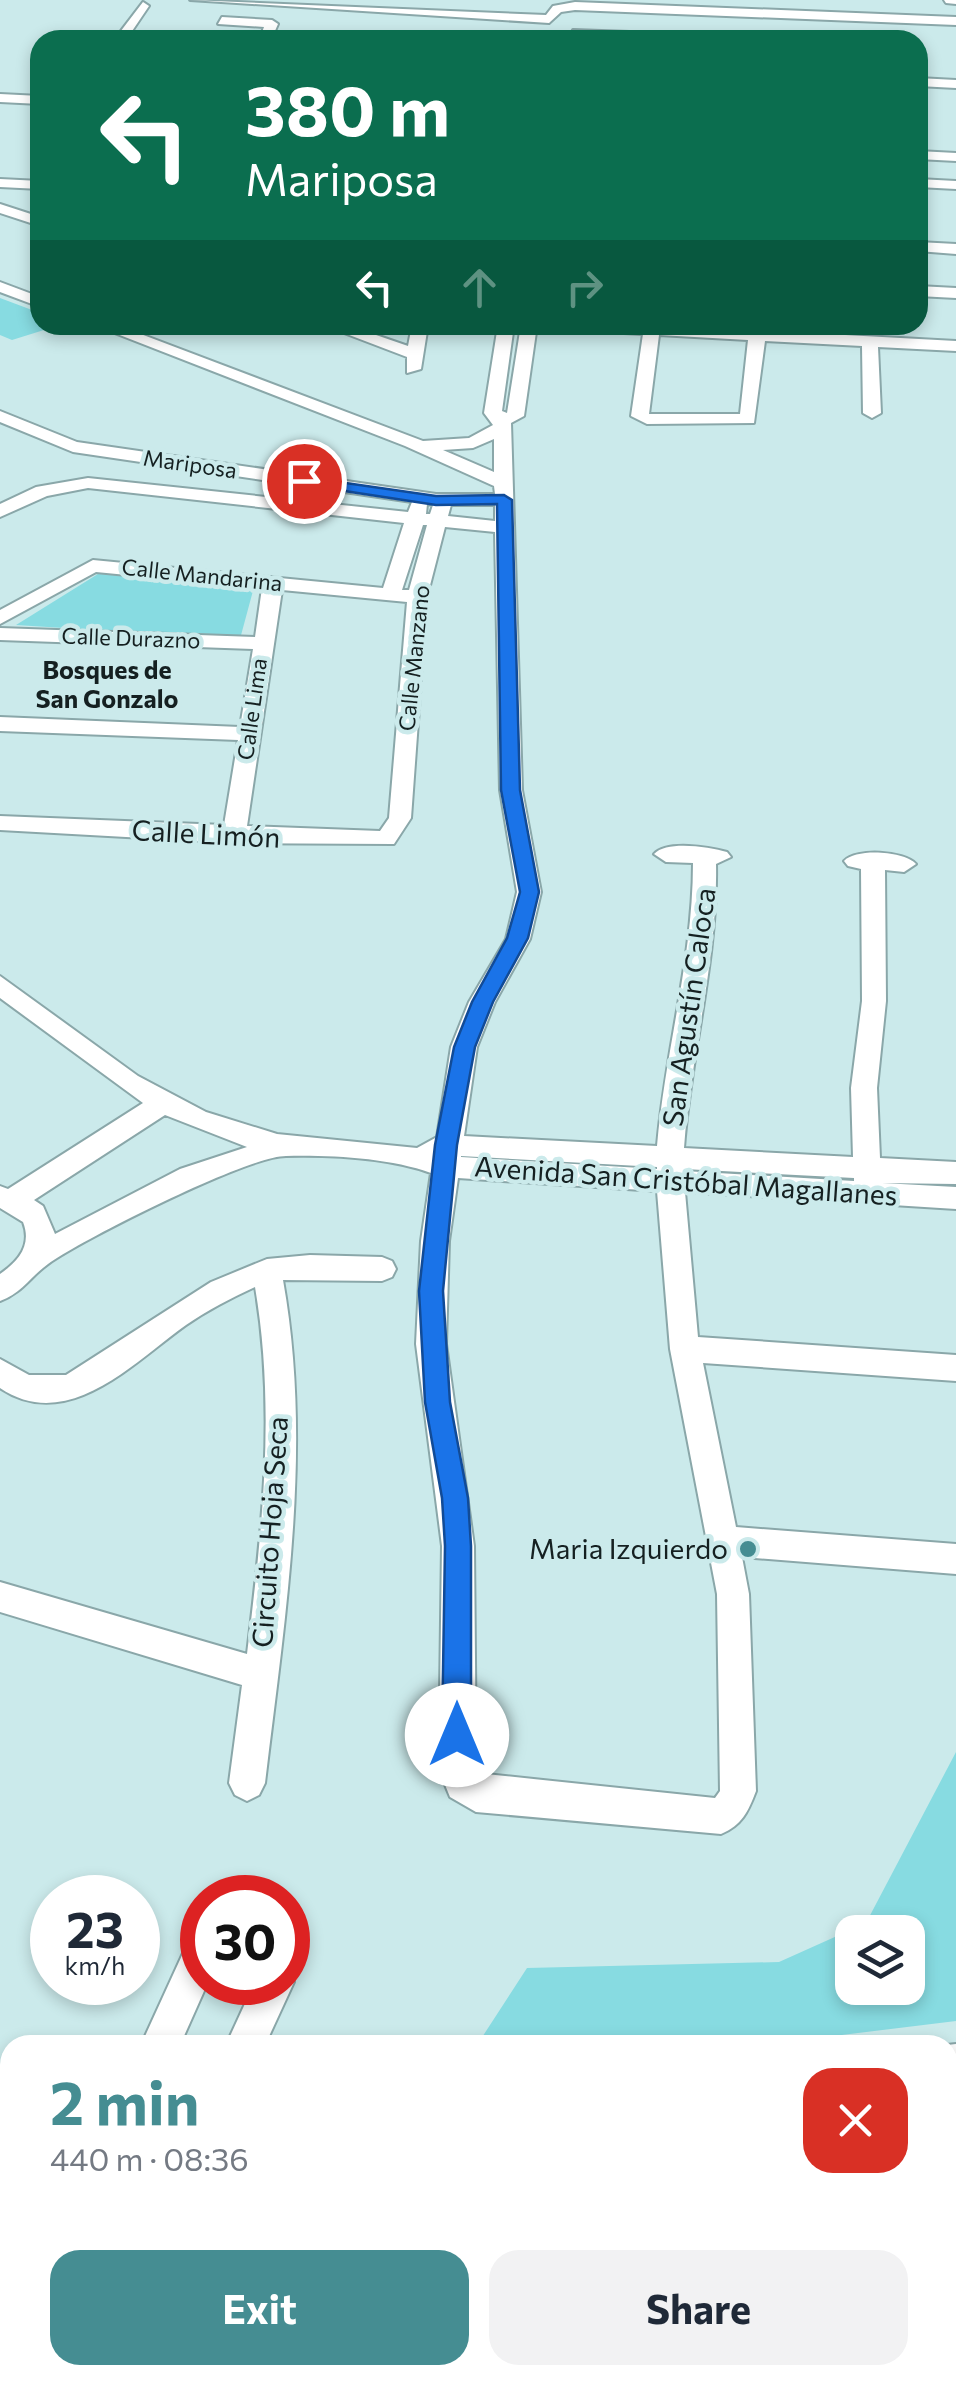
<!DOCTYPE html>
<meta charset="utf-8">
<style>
:root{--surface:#fff;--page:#f2f2f3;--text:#1f2937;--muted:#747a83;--accent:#458d92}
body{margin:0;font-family:Commissioner,sans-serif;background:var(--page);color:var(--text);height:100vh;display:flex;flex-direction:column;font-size:38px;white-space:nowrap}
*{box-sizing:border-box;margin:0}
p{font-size:32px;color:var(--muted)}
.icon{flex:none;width:55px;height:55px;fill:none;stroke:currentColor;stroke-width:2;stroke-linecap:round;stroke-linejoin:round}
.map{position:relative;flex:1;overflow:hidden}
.sheet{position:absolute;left:0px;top:2035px;width:958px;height:350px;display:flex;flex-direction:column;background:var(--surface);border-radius:30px 30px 0 0;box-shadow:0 5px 15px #0003}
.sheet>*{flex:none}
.hud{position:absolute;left:30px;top:30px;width:898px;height:305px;border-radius:30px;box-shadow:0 5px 15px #0003;background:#0b6e4f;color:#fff;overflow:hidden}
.fabs{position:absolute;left:835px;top:1915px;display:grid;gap:20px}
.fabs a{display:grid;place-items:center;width:90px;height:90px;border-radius:20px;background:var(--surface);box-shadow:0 5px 15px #0003;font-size:50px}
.speed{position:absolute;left:30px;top:1875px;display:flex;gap:20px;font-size:50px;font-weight:700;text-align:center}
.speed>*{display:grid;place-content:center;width:130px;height:130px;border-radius:50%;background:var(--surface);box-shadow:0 5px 15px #0003;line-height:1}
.speed small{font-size:25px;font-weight:400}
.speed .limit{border:15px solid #d22;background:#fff;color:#111}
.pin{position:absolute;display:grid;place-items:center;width:85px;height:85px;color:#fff;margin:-42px;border:5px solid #fff;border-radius:50%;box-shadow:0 2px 10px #0007}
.me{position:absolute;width:110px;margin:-55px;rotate:0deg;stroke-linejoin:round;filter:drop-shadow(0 0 8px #0008)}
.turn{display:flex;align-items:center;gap:35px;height:210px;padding:0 50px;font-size:45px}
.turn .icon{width:130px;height:130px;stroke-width:2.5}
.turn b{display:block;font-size:70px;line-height:85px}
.lanes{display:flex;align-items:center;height:95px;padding:0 50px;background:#0003;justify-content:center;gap:50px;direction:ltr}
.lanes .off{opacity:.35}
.round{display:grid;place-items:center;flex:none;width:105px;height:105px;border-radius:30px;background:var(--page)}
.headline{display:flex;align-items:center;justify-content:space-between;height:170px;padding:0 50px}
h1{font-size:60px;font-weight:700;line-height:75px;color:var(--accent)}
.primary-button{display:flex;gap:20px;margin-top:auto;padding:20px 50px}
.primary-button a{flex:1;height:115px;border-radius:30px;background:var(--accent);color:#fff;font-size:40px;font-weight:700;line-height:115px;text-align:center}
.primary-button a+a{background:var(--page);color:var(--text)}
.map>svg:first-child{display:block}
.green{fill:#87dbe1;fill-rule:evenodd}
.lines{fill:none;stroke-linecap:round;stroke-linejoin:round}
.street-casing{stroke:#8aa7a9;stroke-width:4}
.street{fill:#fff;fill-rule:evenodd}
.route{fill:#1a73e8;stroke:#114b97;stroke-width:2.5}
.poi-dot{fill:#458d92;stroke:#cbeaeb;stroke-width:4}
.labels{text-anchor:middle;stroke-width:9;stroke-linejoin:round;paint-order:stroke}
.far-street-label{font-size:22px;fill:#152021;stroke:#cbeaeb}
.far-neighbourhood-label{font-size:25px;font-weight:bold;fill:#152021;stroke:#cbeaeb}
.street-label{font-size:28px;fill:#152021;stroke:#cbeaeb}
.poi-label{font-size:28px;fill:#152021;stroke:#cbeaeb;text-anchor:end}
</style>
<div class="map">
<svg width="956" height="2385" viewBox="0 0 956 2385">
<rect width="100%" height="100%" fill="#cbeaeb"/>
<path class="green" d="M0,298L40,313V325H60L12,340L0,335Z
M106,569L254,587L240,639L16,625Z
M956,1752V2021L760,2045H477L527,1968L779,1962L866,1923ZM852,1932H908V1988H852Z"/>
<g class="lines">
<defs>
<path id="street" d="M190,0L546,15L553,6L575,2L956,17V25L575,10L561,12L549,23Z
M944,0H956V4L946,3Z
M143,2L149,6L126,40H114Z
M222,17L272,20L278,24L271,40H259L264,27L218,24Z
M573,30L687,34L693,38L569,37Z
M918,78L956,80V88L918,86Z
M0,94L40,96V104L0,102Z
M918,151L956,153V161L918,159Z
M0,179L40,181V189L0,187Z
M918,179L956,181V189L918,187Z
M0,204L40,217V226L0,213Z
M918,242L956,244V254L918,251Z
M0,282L40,297V307L0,292Z
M918,286L956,288V298L918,296Z
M94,325H117L423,441L469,438L493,425L484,413L498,325H514L502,411L507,413L521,325H537L524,416L511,423L522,790L541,892L530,939L495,1002L477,1047L464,1136L657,1146C665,1051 693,959 693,863L666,862L654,854C667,840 709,847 727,852L731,857L716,864C718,960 691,1052 684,1148L853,1157L851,1088L862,1001L861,869L848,866L844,861C856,848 904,851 916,864L904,872L885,870L886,1001L877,1088L880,1158L956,1162V1184L882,1183L956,1187V1209L685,1192L698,1337L956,1355V1381L703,1363L736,1527L956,1544V1574L742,1557L749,1594L756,1791C748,1812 742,1825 721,1834L476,1812L450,1797L439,1770L442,1546L416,1344L421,1241L431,1173C389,1158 332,1155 286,1156C248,1156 83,1239 48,1264C31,1276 22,1293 0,1301V1274C19,1261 32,1245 23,1222L0,1208V1186L8,1189L143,1103L0,998V976L138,1076L206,1112L277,1134L417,1148L437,1137L451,1047L469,1002L506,939L517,892L500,790L495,532L445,527L427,597L411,818L394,844L234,843L0,830V816L224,825L238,740L0,731V717L240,727L253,649L0,640V628L255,637L262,588L96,572L0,624V610L93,560L383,588L404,523L88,488L47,496L0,517V504L36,487L88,478L408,512L412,502L73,452L0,422V411L77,442L436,494H495L494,486L405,446ZM494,439V472L443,450L473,448ZM427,504L433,505L430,514H426ZM451,505H495V521L448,516ZM423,525H427L409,590H402ZM282,590L407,602L389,818L380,831L247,826ZM165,1115L247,1147L180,1169L55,1234L43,1206L34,1200ZM461,1156L657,1167V1169L461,1157ZM684,1169L854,1178V1181L684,1171ZM458,1178L657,1191L670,1349L717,1594L720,1791L715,1798L476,1773L474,1546L446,1344L449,1241Z
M323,325H347L408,346L412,325H428L421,369L407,373V357Z
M559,325H660L956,341V351L878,347L881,413L872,418L863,413L862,346L765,341L754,423L647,424L631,416L643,334L567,330ZM659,335L748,340L740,414H649Z
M310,1255L382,1257L392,1261L396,1269L392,1277L382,1281L283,1280C313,1447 285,1616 265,1783L259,1795L247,1801L235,1795L229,1783L242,1685L0,1612V1582L247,1654C262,1532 276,1409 255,1287C231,1298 208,1310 186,1325C134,1362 68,1434 0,1388V1359L29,1375H66L211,1282L267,1259Z
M202,1934V1982H208L180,2045H141L189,1940Z
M288,1968L294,1982L265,2045H226L255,1982H288Z
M956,2044V2082L948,2083L947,2045Z
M37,2375H79V2385H35Z
M124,2375H166L165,2385H121Z
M546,2375H588L589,2385H545Z"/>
</defs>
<use href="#street" class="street-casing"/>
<use href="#street" class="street"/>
</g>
<path class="route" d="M304,477L436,496L504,495L512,500L520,790L539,892L528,938L493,1002L475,1047L457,1145L443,1291L450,1402L468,1498L471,1546V1735L467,1745L457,1749L447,1745L442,1735L445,1546L442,1498L425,1402L419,1291L435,1145L454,1047L472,1002L507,938L520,892L501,790L497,504L436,505L299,484L297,481Z"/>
<circle class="poi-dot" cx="748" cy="1549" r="10"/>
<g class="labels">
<g class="far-street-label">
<text transform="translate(190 464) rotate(8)" y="8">Mariposa</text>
<text transform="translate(202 575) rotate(6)" y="8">Calle Mandarina</text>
<text transform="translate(131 638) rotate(2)" y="8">Calle Durazno</text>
<text transform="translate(414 658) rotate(-84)" y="8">Calle Manzano</text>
<text transform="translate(252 709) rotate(-82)" y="8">Calle Lima</text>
</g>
<g class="far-neighbourhood-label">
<text x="107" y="679">Bosques de<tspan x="107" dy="29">San Gonzalo</tspan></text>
</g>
<g class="street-label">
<text transform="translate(206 834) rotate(3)" y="10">Calle Limón</text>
<text transform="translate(689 1007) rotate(-82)" y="10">San Agustín Caloca</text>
<text transform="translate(686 1181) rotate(4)" y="10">Avenida San Cristóbal Magallanes</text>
<text transform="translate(270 1532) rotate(-86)" y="10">Circuito Hoja Seca</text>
</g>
<g class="poi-label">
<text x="728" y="1559">Maria Izquierdo</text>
</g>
</g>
</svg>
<div class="fabs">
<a><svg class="icon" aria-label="layers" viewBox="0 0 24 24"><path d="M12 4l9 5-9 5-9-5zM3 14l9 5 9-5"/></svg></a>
</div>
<div class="speed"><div>23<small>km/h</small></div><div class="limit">30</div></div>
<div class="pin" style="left:304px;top:481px;background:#d93025"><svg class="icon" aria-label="arrive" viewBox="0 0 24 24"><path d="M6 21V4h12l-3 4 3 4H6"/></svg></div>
<svg class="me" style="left:457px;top:1735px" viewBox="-20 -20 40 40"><circle r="19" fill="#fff"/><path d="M0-13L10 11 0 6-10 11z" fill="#1a73e8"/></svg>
<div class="hud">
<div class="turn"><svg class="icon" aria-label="left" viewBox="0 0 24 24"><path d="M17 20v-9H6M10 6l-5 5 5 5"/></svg><div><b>380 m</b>Mariposa</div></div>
<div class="lanes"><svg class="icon" aria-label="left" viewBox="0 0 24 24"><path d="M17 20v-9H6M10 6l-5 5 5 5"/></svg><svg class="icon off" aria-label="ahead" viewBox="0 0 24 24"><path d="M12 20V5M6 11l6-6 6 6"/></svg><svg class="icon off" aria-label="right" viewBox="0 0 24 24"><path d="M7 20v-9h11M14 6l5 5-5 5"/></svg></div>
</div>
<section class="sheet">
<div class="headline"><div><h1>2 min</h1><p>440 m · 08:36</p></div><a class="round" style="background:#d93025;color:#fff"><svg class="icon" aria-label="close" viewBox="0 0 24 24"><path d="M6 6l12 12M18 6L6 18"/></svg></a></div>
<div class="primary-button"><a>Exit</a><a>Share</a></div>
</section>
</div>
